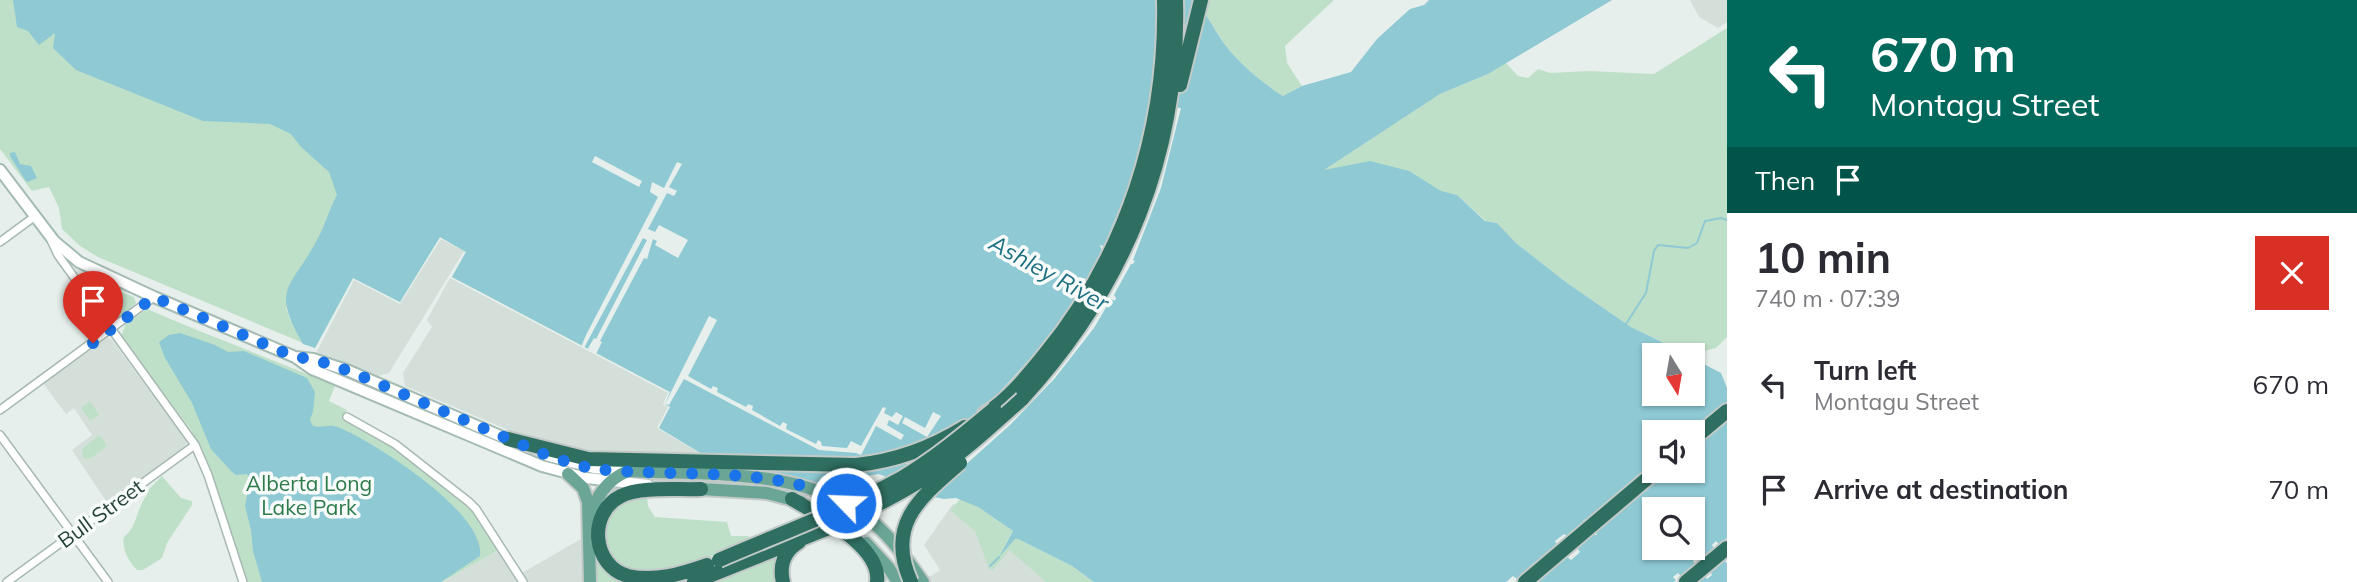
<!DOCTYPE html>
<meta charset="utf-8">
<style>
:root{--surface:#fff;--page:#f2f2f3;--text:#2b2b33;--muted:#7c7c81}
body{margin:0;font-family:Mulish,sans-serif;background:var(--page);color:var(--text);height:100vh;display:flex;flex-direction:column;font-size:26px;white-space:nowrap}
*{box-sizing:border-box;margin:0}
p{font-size:23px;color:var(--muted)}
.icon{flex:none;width:38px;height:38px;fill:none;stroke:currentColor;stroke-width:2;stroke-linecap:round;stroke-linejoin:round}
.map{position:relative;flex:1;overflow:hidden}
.details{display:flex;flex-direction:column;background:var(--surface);width:630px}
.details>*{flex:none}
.top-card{background:#00695c;color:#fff;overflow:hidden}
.needle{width:46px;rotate:169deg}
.controls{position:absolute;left:1642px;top:343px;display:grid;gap:14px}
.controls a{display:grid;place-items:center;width:63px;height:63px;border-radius:0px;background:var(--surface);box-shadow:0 2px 5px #0004;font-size:35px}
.pin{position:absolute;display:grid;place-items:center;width:60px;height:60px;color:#fff;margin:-72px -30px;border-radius:50% 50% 50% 0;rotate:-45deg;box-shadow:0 0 7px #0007}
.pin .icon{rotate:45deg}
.me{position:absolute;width:77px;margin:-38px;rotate:294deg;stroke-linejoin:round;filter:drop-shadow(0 0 5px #0008)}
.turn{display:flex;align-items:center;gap:24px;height:147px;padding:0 28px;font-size:32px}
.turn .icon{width:91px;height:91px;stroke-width:2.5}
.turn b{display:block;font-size:49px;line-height:60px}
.then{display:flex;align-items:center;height:66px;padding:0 28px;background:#0003;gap:14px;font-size:26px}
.round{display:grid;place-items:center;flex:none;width:74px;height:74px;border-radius:0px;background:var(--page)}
.headline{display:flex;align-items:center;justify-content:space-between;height:119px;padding:0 28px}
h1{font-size:42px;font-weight:700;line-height:52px}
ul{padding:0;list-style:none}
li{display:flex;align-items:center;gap:21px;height:105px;padding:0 28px}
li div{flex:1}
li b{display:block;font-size:26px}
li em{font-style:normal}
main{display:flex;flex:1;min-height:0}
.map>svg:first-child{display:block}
.built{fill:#d4dfda}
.green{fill:#bfe0c8}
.water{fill:#8ec9d4;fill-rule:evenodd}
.pier{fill:#e6efeb}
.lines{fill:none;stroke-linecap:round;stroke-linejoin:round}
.stream{stroke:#8ec9d4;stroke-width:2}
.street-casing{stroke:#a8b8b2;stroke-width:10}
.secondary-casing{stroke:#a4bbb3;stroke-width:14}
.primary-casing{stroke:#c2cac8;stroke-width:16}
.highway-casing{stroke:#c2cac8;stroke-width:18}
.street{stroke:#fff;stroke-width:7}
.secondary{stroke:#fff;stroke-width:10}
.primary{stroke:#6aa596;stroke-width:12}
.highway{stroke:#2f6f62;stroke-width:14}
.highway-bridge-casing{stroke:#c2cac8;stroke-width:18;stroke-linecap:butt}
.highway-bridge{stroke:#2f6f62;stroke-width:14}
.route{stroke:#1a73e8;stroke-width:12;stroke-dasharray:0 21.6}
.labels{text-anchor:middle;stroke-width:7;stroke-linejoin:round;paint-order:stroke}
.park-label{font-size:21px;fill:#2d7a4b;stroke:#f7fbf9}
.street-label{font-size:21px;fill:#24423a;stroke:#f7fbf9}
.water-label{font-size:23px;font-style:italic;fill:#1c6f80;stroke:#f7fbf9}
</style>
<main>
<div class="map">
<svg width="1727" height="582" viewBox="0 0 1727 582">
<rect width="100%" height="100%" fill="#e6efeb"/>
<path class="built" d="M1690,0H1727V22L1718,28L1699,17Z
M441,239L464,251L389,373L378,376L315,355L354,280L400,304Z
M450,278L668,393L663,404L668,407L657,428L698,452V458L602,457L534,441L405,386L403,373L432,327L427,320Z
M108,338L112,340L187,442L183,450L108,504L72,450L92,435L74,408L66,414L43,383Z
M953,504L997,535L1053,582H929L925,576H931L940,570L924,545Z
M586,536V582H528L522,573Z
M499,550L519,582H442Z"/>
<path class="green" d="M0,0H29L396,158L286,308L291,322L392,184L670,392L452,277L466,252L440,237L400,302L353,278L315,348L98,257L80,246L62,229L59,208L49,187L32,191L0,149Z
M1193,0H1334L1285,46L1287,63L1302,86L1283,96C1261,82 1233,59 1219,36C1210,22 1205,11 1193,0Z
M1727,28V337L1716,348L1688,355L1631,327L1567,283L1516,243L1497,223L1486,221L1457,195L1322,171L1440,94L1488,74L1505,62L1518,76L1528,78L1538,69L1550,73L1589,71L1654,74Z
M91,280L134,297L136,303C131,308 121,321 113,320C103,320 92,292 89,283Z
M147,309C209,336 273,359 335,386L329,401L347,410L344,418L396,448L470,508L499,550L442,582H247L205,457L191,430L121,337L126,323Z
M90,401L99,415L90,421L81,408Z
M99,435L106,443V447L91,458L84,459L82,454L83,448Z
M162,476L181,498L192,501V505L167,543L162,558L143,570H137C129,562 121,548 124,537C138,526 136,508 147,495V491Z
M647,496L648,506L655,517L727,522L731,536H747L752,538L697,563L646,575L618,566C599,537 599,528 621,500Z
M960,499L978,507L1013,531L1000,554L1015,539H1018L1072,566L1094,582H1046L1009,550L993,570L989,569L975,531L950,510Z
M780,552L778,582H710Z
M597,553L635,582H596L594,555Z"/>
<path class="water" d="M13,0H1193C1205,11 1210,22 1219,36C1233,59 1261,82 1283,96L1302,86L1351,72L1377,39L1410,9L1424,5L1429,0H1612L1488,74L1440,94L1324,170L1370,161L1409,171L1441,191L1457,195L1485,221L1497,223L1516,243L1567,283L1631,327L1688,355H1654V394H1692V358L1721,373L1727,388V582H1094L1072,566L1018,539H1015L999,557L1013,531L978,507L956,498L944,499L934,497L879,474L818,483L702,454L659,428L670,407L665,404L670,392L452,277L466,252L440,237L400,302L353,278L315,348L303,344C270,287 291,289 317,240C325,226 329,209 337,195L329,172L301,147L291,134L270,124L203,121L76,70L53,48L55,33L39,45L28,31L17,27ZM1654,432H1692V471H1654ZM1654,509H1692V548H1654Z
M15,152L20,164L31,166L37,178L27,182L25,180L10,156V153Z
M180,333L215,345L228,352L244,351L307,378L315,392L313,412L310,419L312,425C319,429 325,425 333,426C339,427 347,431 353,434C387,452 485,514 480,556L441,582H262L253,551L251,530L245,506L250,480L247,474L236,475L232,472L211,449L192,403L165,358L159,342L169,335Z"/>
<path class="pier" d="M1150,103L1181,108L1161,188L1133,260L1135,261L1133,264H1131L1114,295L1116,298L1115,301L1111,299L1094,328L1055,378L1010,425L935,492L922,489L918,492L904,467L907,465L905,461L962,425L996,396L1045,342L1085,283L1082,281L1083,278L1087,279L1094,267L1102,251L1100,245L1104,246L1130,183Z
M595,156L642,181L639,187L592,162Z
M677,162L682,164L669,187L677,191L674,196L667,193L648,229L655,232L659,225L688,240L678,258L655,245L657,241L653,239L647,259L644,258L600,341L602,342L596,354L587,350L594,338L596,339L647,240L643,238L584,348L581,347L586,335L658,197L650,192L652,182L664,188Z
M709,316L717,320L688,376L711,389L713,386L718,388L717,392L746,407L748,404L753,406L752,410L780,426L783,422L787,424L786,429L816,444L818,440L821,442L822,446L847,448L851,441L861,446L883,407L886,408L884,413L892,417L896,412L903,416L898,425L889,420L887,425L904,435L901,440L876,426L861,455L856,453L819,450L684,379L669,405L665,404Z
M933,412L941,416L927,437L902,423L905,417L925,428Z
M1654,463V471H1669L1596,532L1597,535H1593L1577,548L1580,552L1578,554L1571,560L1567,557L1537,582H1506L1513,576L1517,579L1557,545L1555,541L1564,534L1567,536L1583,523L1584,519L1586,521Z
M1727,538V563L1724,560L1710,571L1712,575L1707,579L1705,576L1697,582H1674L1676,580L1673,577L1678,573L1681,576L1695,564L1693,561L1697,557L1700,560L1714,549L1712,545L1716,541L1719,544Z"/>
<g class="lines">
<path class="stream" d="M1626,324L1646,293L1654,251L1658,245L1688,248L1697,243L1705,221L1721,218L1727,220
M990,566L999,557"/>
<defs>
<path id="street" d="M51,240L58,255L195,445L208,475L243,582
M0,242L34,217
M0,410L154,297
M347,417L395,444L469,502L476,509L523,582
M0,435L108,582
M7,582L195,445"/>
<path id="secondary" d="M0,170L54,241L79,262L154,297L295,357
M514,442L349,371L313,359L295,357L312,369L542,466L587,478L648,485
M545,455L594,468L628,471"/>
<path id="primary" d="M568,474L583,488L588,502L590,582
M701,489L767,493L801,502
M589,519C596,497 606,480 628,471C708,475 813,467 875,524C894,541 908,561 923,582
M866,543L888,567L898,582"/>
<path id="highway" d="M1180,85L1201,0
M1022,399C1125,287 1180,153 1176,0
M985,414C1008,400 1028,375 1045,354C1127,254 1167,128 1164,0
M508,439L588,459L856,465C896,461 931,448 965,427
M1692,440L1727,411
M701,489C678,490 640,486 621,496C587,513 592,566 628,576C656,582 681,574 707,565
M792,499C818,515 882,546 877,582
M694,582L826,529
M783,582C779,565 784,551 799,542
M1525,582L1656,471
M1686,582L1727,548"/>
</defs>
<use href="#street" class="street-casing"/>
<use href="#secondary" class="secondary-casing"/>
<use href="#primary" class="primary-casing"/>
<use href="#highway" class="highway-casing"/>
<use href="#street" class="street"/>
<use href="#secondary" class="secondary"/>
<use href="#primary" class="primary"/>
<use href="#highway" class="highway"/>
<defs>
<path id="highway-bridge" d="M826,529C862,512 898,496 931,474C964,452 993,425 1022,399
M719,560C779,534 842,511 900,479C934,459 964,434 994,409
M911,582C885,524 921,497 960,463"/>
</defs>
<use href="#highway-bridge" class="highway-bridge-casing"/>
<use href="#highway-bridge" class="highway-bridge"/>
</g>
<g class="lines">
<path class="route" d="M93,343L154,297L295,357L313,359L349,371L544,454C561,460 578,466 596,469C674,478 778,464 846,503"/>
</g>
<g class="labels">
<g class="park-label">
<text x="309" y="491">Alberta Long<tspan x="309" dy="24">Lake Park</tspan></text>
</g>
<g class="street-label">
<text transform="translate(101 514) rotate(-36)" y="7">Bull Street</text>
</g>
<g class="water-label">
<text transform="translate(1049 273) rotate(29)" y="8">Ashley River</text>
</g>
</g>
</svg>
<div class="controls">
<a><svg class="needle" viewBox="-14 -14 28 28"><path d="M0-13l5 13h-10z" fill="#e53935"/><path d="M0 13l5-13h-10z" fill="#7c7c81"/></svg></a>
<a><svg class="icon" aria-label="sound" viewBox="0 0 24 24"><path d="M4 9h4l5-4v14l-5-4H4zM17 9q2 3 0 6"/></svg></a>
<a><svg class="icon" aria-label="search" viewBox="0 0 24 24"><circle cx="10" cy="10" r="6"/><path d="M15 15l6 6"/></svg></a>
</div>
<div class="pin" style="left:93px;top:343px;background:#d93025"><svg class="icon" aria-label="arrive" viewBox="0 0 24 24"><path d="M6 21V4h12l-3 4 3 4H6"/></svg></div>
<svg class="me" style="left:846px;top:503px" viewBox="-20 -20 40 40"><circle r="17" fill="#1a73e8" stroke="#fff" stroke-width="3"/><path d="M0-11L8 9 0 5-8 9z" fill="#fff"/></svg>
</div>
<section class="details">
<div class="top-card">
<div class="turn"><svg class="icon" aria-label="left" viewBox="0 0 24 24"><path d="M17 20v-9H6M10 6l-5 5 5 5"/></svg><div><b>670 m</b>Montagu Street</div></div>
<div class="then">Then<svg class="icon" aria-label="arrive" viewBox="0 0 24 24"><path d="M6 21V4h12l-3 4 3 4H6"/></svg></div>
</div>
<div class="headline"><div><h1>10 min</h1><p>740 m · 07:39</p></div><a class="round" style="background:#d93025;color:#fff"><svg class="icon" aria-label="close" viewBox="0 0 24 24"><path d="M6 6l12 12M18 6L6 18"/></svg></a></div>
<ul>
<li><svg class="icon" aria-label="left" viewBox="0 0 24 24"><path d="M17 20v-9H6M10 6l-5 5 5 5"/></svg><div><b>Turn left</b><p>Montagu Street</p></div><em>670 m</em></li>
<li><svg class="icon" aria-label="arrive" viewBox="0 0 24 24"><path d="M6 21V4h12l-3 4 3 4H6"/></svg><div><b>Arrive at destination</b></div><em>70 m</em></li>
</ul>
</section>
</main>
